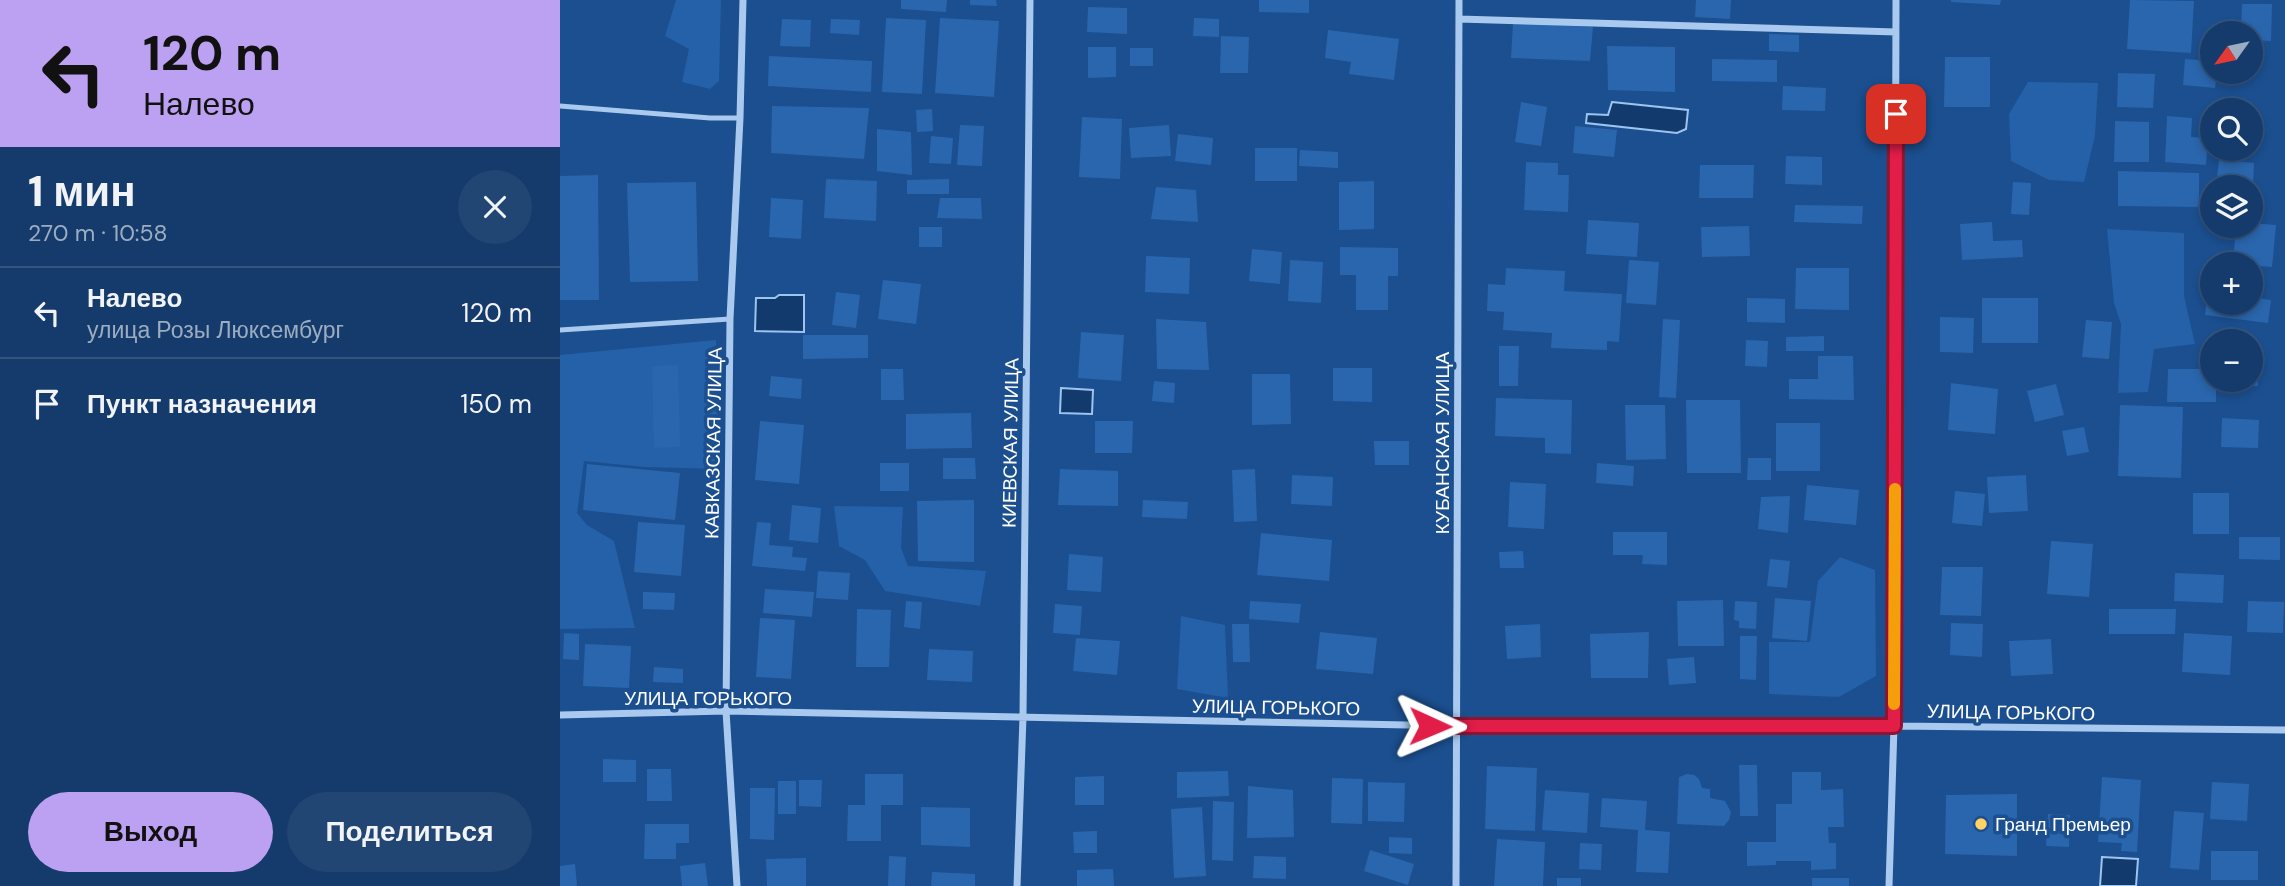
<!DOCTYPE html>
<html lang="ru">
<meta charset="utf-8">
<style>
:root{--surface:#143b6b;--page:#214673;--text:#f1f3f6;--muted:#9dadc1;--line:#33557e;--accent:#bca0f2}
body{margin:0;font-family:"DM Sans",sans-serif;background:var(--page);color:var(--text);height:100vh;display:flex;flex-direction:column;font-size:26px;white-space:nowrap}
*{box-sizing:border-box;margin:0}
p{font-size:23px;color:var(--muted)}
.icon{flex:none;width:38px;height:38px;fill:none;stroke:currentColor;stroke-width:2;stroke-linecap:round;stroke-linejoin:round}
.map{position:relative;flex:1;overflow:hidden}
.panel{display:flex;flex-direction:column;background:var(--surface);width:560px}
.panel>*{flex:none}
.guide{background:#bca0f2;color:#111;overflow:hidden}
.needle{width:46px;rotate:237deg}
.fabs{position:absolute;left:1640px;top:21px;display:grid;gap:14px}
.fabs a{display:grid;place-items:center;width:63px;height:63px;border-radius:50%;background:var(--surface);box-shadow:0 4px 10px #0003,0 0 0 2px var(--line);font-size:35px}
.pin{position:absolute;display:grid;place-items:center;width:60px;height:60px;color:#fff;margin:-30px;border-radius:14px;box-shadow:0 4px 10px #0006}
.me{position:absolute;width:77px;margin:-38px;rotate:91deg;stroke-linejoin:round;filter:drop-shadow(0 0 5px #0008)}
.turn{display:flex;align-items:center;gap:24px;height:147px;padding:0 28px;font-size:32px}
.turn .icon{width:91px;height:91px;stroke-width:2.5}
.turn b{display:block;font-size:49px;line-height:60px}
.round{display:grid;place-items:center;flex:none;width:74px;height:74px;border-radius:37px;background:var(--page)}
.head{display:flex;align-items:center;justify-content:space-between;height:119px;padding:0 28px}
h1{font-size:42px;font-weight:800;line-height:52px}
.cta{display:flex;gap:14px;margin-top:auto;padding:14px 28px}
.cta a{flex:1;height:80px;border-radius:42px;background:var(--accent);color:#111;font-size:28px;font-weight:800;line-height:80px;text-align:center}
.cta a+a{background:var(--page);color:var(--text)}
ul{padding:0;list-style:none}
li{display:flex;align-items:center;gap:21px;height:91px;padding:0 28px;border-top:2px solid var(--line)}
li div{flex:1}
li b{display:block;font-size:26px}
li em{font-style:normal}
main{display:flex;flex:1;min-height:0}
.map>svg:first-child{display:block}
.green{fill:#2461a8}
.water{fill:#123a6d;stroke:#9cc4f0;stroke-width:2}
.building{fill:#2a66ad}
.lines{fill:none;stroke-linecap:round;stroke-linejoin:round}
.lane{stroke:#a9c9ee;stroke-width:5}
.street{stroke:#a9c9ee;stroke-width:7}
.route-casing{stroke:#92132f;stroke-width:18}
.route{stroke:#e11d48;stroke-width:12}
.slow{stroke:#f59e0b;stroke-width:12}
.poi-dot{fill:#ffd166;stroke:#1b4f8f;stroke-width:2.5}
.labels{text-anchor:middle;stroke-width:7;stroke-linejoin:round;paint-order:stroke}
.street-label{font-size:19px;fill:#fff;stroke:#1b4f8f}
.poi-label{font-size:19px;fill:#fff;stroke:#1b4f8f;text-anchor:start}
</style>
<main>
<section class="panel">
<div class="guide">
<div class="turn"><svg class="icon" aria-label="left" viewBox="0 0 24 24"><path d="M17 20v-9H6M10 6l-5 5 5 5"/></svg><div><b>120 m</b>Налево</div></div>
</div>
<div class="head"><div><h1>1 мин</h1><p>270 m · 10:58</p></div><a class="round"><svg class="icon" aria-label="close" viewBox="0 0 24 24"><path d="M6 6l12 12M18 6L6 18"/></svg></a></div>
<ul>
<li><svg class="icon" aria-label="left" viewBox="0 0 24 24"><path d="M17 20v-9H6M10 6l-5 5 5 5"/></svg><div><b>Налево</b><p>улица Розы Люксембург</p></div><em>120 m</em></li>
<li><svg class="icon" aria-label="arrive" viewBox="0 0 24 24"><path d="M6 21V4h12l-3 4 3 4H6"/></svg><div><b>Пункт назначения</b></div><em>150 m</em></li>
</ul>
<div class="cta"><a>Выход</a><a>Поделиться</a></div>
</section>
<div class="map">
<svg width="1725" height="886" viewBox="0 0 1725 886">
<rect width="100%" height="100%" fill="#1b4f8f"/>
<path class="green" d="M116,0H161L159,81L150,89L122,82L129,49L105,36Z
M1468,82L1538,83L1535,136L1524,182L1489,180L1451,161L1449,114Z
M1547,229L1624,233V296L1635,344L1594,349L1588,392L1558,393L1561,324L1554,303Z
M156,340L160,469L84,467L24,461L17,513L27,525L54,541L75,628L0,629V355Z
M274,506L343,507L341,548L348,566L426,571L420,606L325,591L305,560L279,546Z
M1280,557L1315,570L1316,676L1279,697L1209,694V642H1250L1258,581Z
M621,616L665,625L668,698L617,689Z"/>
<path class="water" d="M1052,102L1128,110L1126,129L1117,133L1026,123L1027,114L1048,115Z
M219,295H244V332L195,331L196,298H215Z
M501,388L533,390L532,414L500,413Z
M1542,857L1578,859L1576,886H1540Z"/>
<path class="building" d="M341,0H387L386,12L341,9Z
M410,0H436L437,6L410,5Z
M699,0H749V13L699,12Z
M1136,0H1171L1170,19L1135,17Z
M1391,0H1441L1440,5L1391,2Z
M1570,0L1634,1L1631,53L1567,49Z
M1682,4H1712L1711,41L1690,40V33H1681Z
M528,7L567,8V34L527,32Z
M326,18L366,20L362,94L322,92Z
M380,18L439,21L434,97L375,93Z
M634,18L659,19V37L633,36Z
M222,19L251,20L250,47L220,46Z
M271,19L300,20L299,35L270,33Z
M953,23L1033,27L1030,61L951,58Z
M768,30L839,39L834,80L789,74L791,62L765,58Z
M1209,34L1239,35V52L1209,51Z
M661,36L689,37L688,73H660Z
M1047,46L1115,47V92L1048,90Z
M528,47H556V77L528,78Z
M570,48H593V66H570Z
M209,56L312,61L311,92L208,86Z
M1385,57H1430V107H1384Z
M1152,59L1217,60V82L1152,81Z
M1625,59L1652,61V72H1657L1655,88L1623,85Z
M1558,73L1595,74L1593,108L1557,107Z
M1223,86L1266,88L1265,111L1222,110Z
M961,102L987,107L981,146L955,142Z
M212,106L309,108L304,159L211,153Z
M372,109L373,131L357,132L356,110Z
M1607,116L1632,118L1631,137L1648,138L1646,165L1605,162Z
M522,117L562,119L560,179L519,177Z
M1555,121L1589,122V162H1554Z
M400,125L424,126L422,166L397,165Z
M609,125L611,156L571,158L569,128Z
M1015,126L1057,130L1054,157L1013,153Z
M317,129L351,132L352,175L317,171Z
M618,134L653,138L651,165L615,161Z
M371,136L393,138L391,164L369,163Z
M695,148H737V181H695Z
M740,150L778,152V168L739,166Z
M1226,156L1262,157V185L1225,184Z
M1659,160L1694,163L1693,187H1656Z
M966,162L998,163V175H1009L1008,212L964,210Z
M1140,165H1194L1193,198H1139Z
M1558,171L1639,173V207L1558,206Z
M38,175L39,300H0V176Z
M266,179L317,181L316,221L264,218Z
M389,179V194H347V180Z
M814,181V229L779,230V182Z
M136,182L138,281L70,282L67,183Z
M1453,182L1471,183L1469,215L1451,214Z
M596,187L636,190L638,222L591,219Z
M211,198L243,200L241,239L209,237Z
M380,198H421L422,219L377,218Z
M1235,205L1303,206L1302,224L1234,222Z
M1028,220L1079,223L1077,257L1026,254Z
M1432,222L1433,241L1462,240L1463,257L1402,260L1400,224Z
M1690,223L1716,225L1712,267L1673,264L1676,226H1690Z
M1189,226L1190,256L1142,257L1141,227Z
M359,227H382V247H359Z
M780,247L838,248V276H828V310H796V275H780Z
M692,249L722,252L720,284L689,281Z
M586,256L630,258L629,294L585,292Z
M730,260L763,262L761,303L728,301Z
M1069,260L1099,262L1096,305L1066,303Z
M946,268L1005,271L1004,291L1062,294L1059,342L1047,341V350L991,348L992,333L943,330L944,312L927,311L928,284L945,285Z
M1236,268H1289V310L1235,309Z
M1650,270H1652V303H1690V297L1711,300L1708,323L1645,315Z
M323,280L361,284L356,324L318,319Z
M276,292L300,295L296,328L272,325Z
M1187,298L1225,299V323L1187,322Z
M1422,298H1478V343H1422Z
M1380,317L1414,318L1413,353L1380,352Z
M596,319L646,322L649,370L597,369Z
M1103,319L1120,320L1116,398L1099,397Z
M1526,320L1552,322L1549,359L1522,357Z
M521,332L564,335L561,381L518,378Z
M243,335H308V358L243,359Z
M1264,336V351H1226V337Z
M1697,338L1698,386L1667,387V380H1690V341H1666V339Z
M1186,340L1208,341L1207,367L1185,366Z
M939,346H959L958,386H939Z
M1258,356H1293L1294,400L1229,399V379H1258Z
M118,365L120,447L94,448L92,366Z
M773,368H812V402L773,401Z
M321,369H343L344,400H321Z
M1608,369H1652V380H1656V402H1607Z
M692,374H730L731,424L692,425Z
M211,376L242,379L241,399L209,396Z
M594,381L615,383L614,403L592,401Z
M1391,383L1438,389L1435,434L1388,430Z
M1496,384L1504,415L1475,422L1467,391Z
M936,398L1012,400L1011,454L985,453V438L935,436Z
M1126,400H1180L1181,473H1127Z
M1065,405H1105L1106,459L1066,460Z
M1560,405L1623,407L1621,478L1558,476Z
M411,413L412,448L346,449V414Z
M1662,418L1699,420L1698,448L1661,447Z
M200,421L244,425L239,484L195,480Z
M535,421H573L572,453H535Z
M1216,423H1260V471H1216Z
M1524,427L1529,452L1507,456L1502,431Z
M814,441H849V465H815Z
M383,458H415L416,479H383Z
M1188,458H1211V480H1187Z
M320,463H349V491H320Z
M1037,463L1074,466L1073,486L1036,483Z
M27,464L120,473L115,520L23,510Z
M500,469L558,471V506L498,505Z
M695,469L697,521L674,522L672,470Z
M732,475L773,477L772,506L731,504Z
M1466,475L1468,511L1429,513L1427,477Z
M950,482L986,484L984,529L948,527Z
M1247,485L1299,490L1296,525L1244,520Z
M1395,491L1425,494L1422,526L1392,523Z
M1633,493H1669V534H1633Z
M1230,496L1228,533L1198,529L1201,497Z
M414,500V562L358,561L357,501Z
M583,500L628,502L627,519L582,517Z
M232,505L261,508L258,543L229,540Z
M78,522L125,525L121,576L74,572Z
M197,522L211,523L209,545L233,547L232,557L247,558L245,571L192,566Z
M1053,532H1107V565L1082,564L1083,555H1053Z
M701,533L772,540L769,581L697,575Z
M1679,537H1720V560L1679,559Z
M1491,541L1533,544L1529,597L1487,594Z
M963,551L964,568H940L939,552Z
M509,554L543,557L541,592L507,590Z
M1210,559L1230,561L1227,588L1207,586Z
M1382,567H1423L1421,616L1380,615Z
M258,571L290,573L288,600L256,598Z
M1615,573L1664,575L1663,603L1614,601Z
M205,589L254,592L252,617L203,613Z
M83,592L115,593L114,610L83,609Z
M1215,598L1251,601L1247,641L1212,638Z
M1163,600L1164,646H1118L1117,601Z
M346,601L362,602L360,629L344,627Z
M690,601L741,604L739,623L689,619Z
M1175,601L1197,602L1196,629L1179,628V621L1174,620Z
M1688,601L1724,602L1723,633L1687,632Z
M495,604L522,606L520,635L493,633Z
M297,609L331,610L329,667H296Z
M1549,609H1616L1615,634H1549Z
M200,618L235,620L231,679L196,677Z
M1391,623L1423,624L1422,657L1390,655Z
M672,624H689L690,662H673Z
M980,624L981,657L947,659L945,626Z
M760,632L817,638L813,674L756,669Z
M1089,632L1088,678H1031L1030,634Z
M4,633L19,634V660L3,659Z
M1624,633L1672,636L1670,675L1622,672Z
M1180,636H1197L1196,680L1180,679Z
M516,638L560,641L557,675L513,671Z
M1491,639L1493,674L1451,676L1449,641Z
M25,644L71,646L69,688L23,686Z
M369,649L413,651L412,682L367,680Z
M1134,657L1136,683L1109,685L1107,659Z
M94,667L123,669V683L93,682Z
M43,759L76,760V782H43Z
M1179,765H1197L1198,816H1180Z
M927,766L977,768L975,831L925,829Z
M87,769H111L112,801H87Z
M668,771L669,796L617,798V772Z
M1232,772H1261V790L1283,789L1284,827H1268L1269,843H1276V869L1251,870V861H1216V865L1187,866V842H1216V804H1232Z
M305,774H343V805H321V841H287L288,805H305Z
M1127,774L1134,775L1139,779L1142,788L1150,789V798L1165,801L1171,812L1169,820L1164,826L1117,824L1119,777Z
M544,776V805H515V777Z
M1542,777L1581,780L1577,852L1561,851L1562,843L1538,842Z
M772,778L803,779L802,824L771,823Z
M239,780H262L261,807L239,806Z
M218,781H236V814H218Z
M808,782L845,783L844,822L808,821Z
M1652,782L1689,784L1687,821L1650,819Z
M688,786L733,790L734,837L687,838Z
M190,788H215L214,840L190,839Z
M985,790L1029,793L1027,833L982,830Z
M1457,794V856L1385,854L1386,795Z
M1042,798L1087,801L1085,830L1110,832L1108,873L1076,872L1078,830L1040,827Z
M653,801L674,802L673,861L652,860Z
M361,807L410,808V847L361,845Z
M642,807L646,876L614,878L611,809Z
M1614,811L1644,813L1639,870L1610,868Z
M1488,814L1510,815L1509,847L1486,846Z
M85,824H129V843H116V859H84Z
M537,831V853H514L513,832Z
M829,837L852,838V854L829,853Z
M937,839L985,842L983,886H934Z
M1020,843L1042,844L1041,870L1019,869Z
M810,850L854,864L848,885L804,871Z
M1651,851H1698V880H1651Z
M329,856L346,857L345,886H328Z
M694,856L726,857V879L693,878Z
M246,858V886H207L206,859Z
M145,863L148,886H122L120,866Z
M15,864L17,886H0V866Z
M553,869L554,886H517V870Z
M372,872L415,874V886H371Z
M997,878H1021V886H997Z
M1252,878H1289V886H1252Z"/>
<g class="lines">
<path class="lane" d="M0,106L150,118H180
M0,330L170,319"/>
<path class="street" d="M899,19L1336,32
M0,715L166,711L897,726H1334L1725,730
M177,886L166,711L170,319L180,118L183,0
M457,886L463,717L470,0
M896,886L899,0
M1329,886L1334,726L1336,0"/>
</g>
<g class="lines">
<defs>
<path id="route" d="M870,726H1334L1336,114"/>
</defs>
<use href="#route" class="route-casing"/>
<use href="#route" class="route"/>
<path class="slow" d="M1334,704L1335,489"/>
</g>
<circle class="poi-dot" cx="1421" cy="824" r="7"/>
<g class="labels">
<g class="street-label">
<text transform="translate(153 443) rotate(-89)" y="7">КАВКАЗСКАЯ УЛИЦА</text>
<text transform="translate(450 443) rotate(-89)" y="7">КИЕВСКАЯ УЛИЦА</text>
<text transform="translate(882 443) rotate(-90)" y="7">КУБАНСКАЯ УЛИЦА</text>
<text x="148" y="705">УЛИЦА ГОРЬКОГО</text>
<text transform="translate(716 707) rotate(1)" y="7">УЛИЦА ГОРЬКОГО</text>
<text transform="translate(1451 712) rotate(1)" y="7">УЛИЦА ГОРЬКОГО</text>
</g>
<g class="poi-label">
<text x="1435" y="831">Гранд Премьер</text>
</g>
</g>
</svg>
<div class="fabs">
<a><svg class="needle" viewBox="-14 -14 28 28"><path d="M0-13l5 13h-10z" fill="#e53935"/><path d="M0 13l5-13h-10z" fill="#9dadc1"/></svg></a>
<a><svg class="icon" aria-label="search" viewBox="0 0 24 24"><circle cx="10" cy="10" r="6"/><path d="M15 15l6 6"/></svg></a>
<a><svg class="icon" aria-label="layers" viewBox="0 0 24 24"><path d="M12 4l9 5-9 5-9-5zM3 14l9 5 9-5"/></svg></a>
<a>+</a>
<a>−</a>
</div>
<div class="pin" style="left:1336px;top:114px;background:#d93025"><svg class="icon" aria-label="arrive" viewBox="0 0 24 24"><path d="M6 21V4h12l-3 4 3 4H6"/></svg></div>
<svg class="me" style="left:870px;top:726px" viewBox="-20 -20 40 40"><path d="M0-17L14 15 0 8-14 15z" fill="#e11d48" stroke="#fff" stroke-width="4"/></svg>
</div>
</main>
